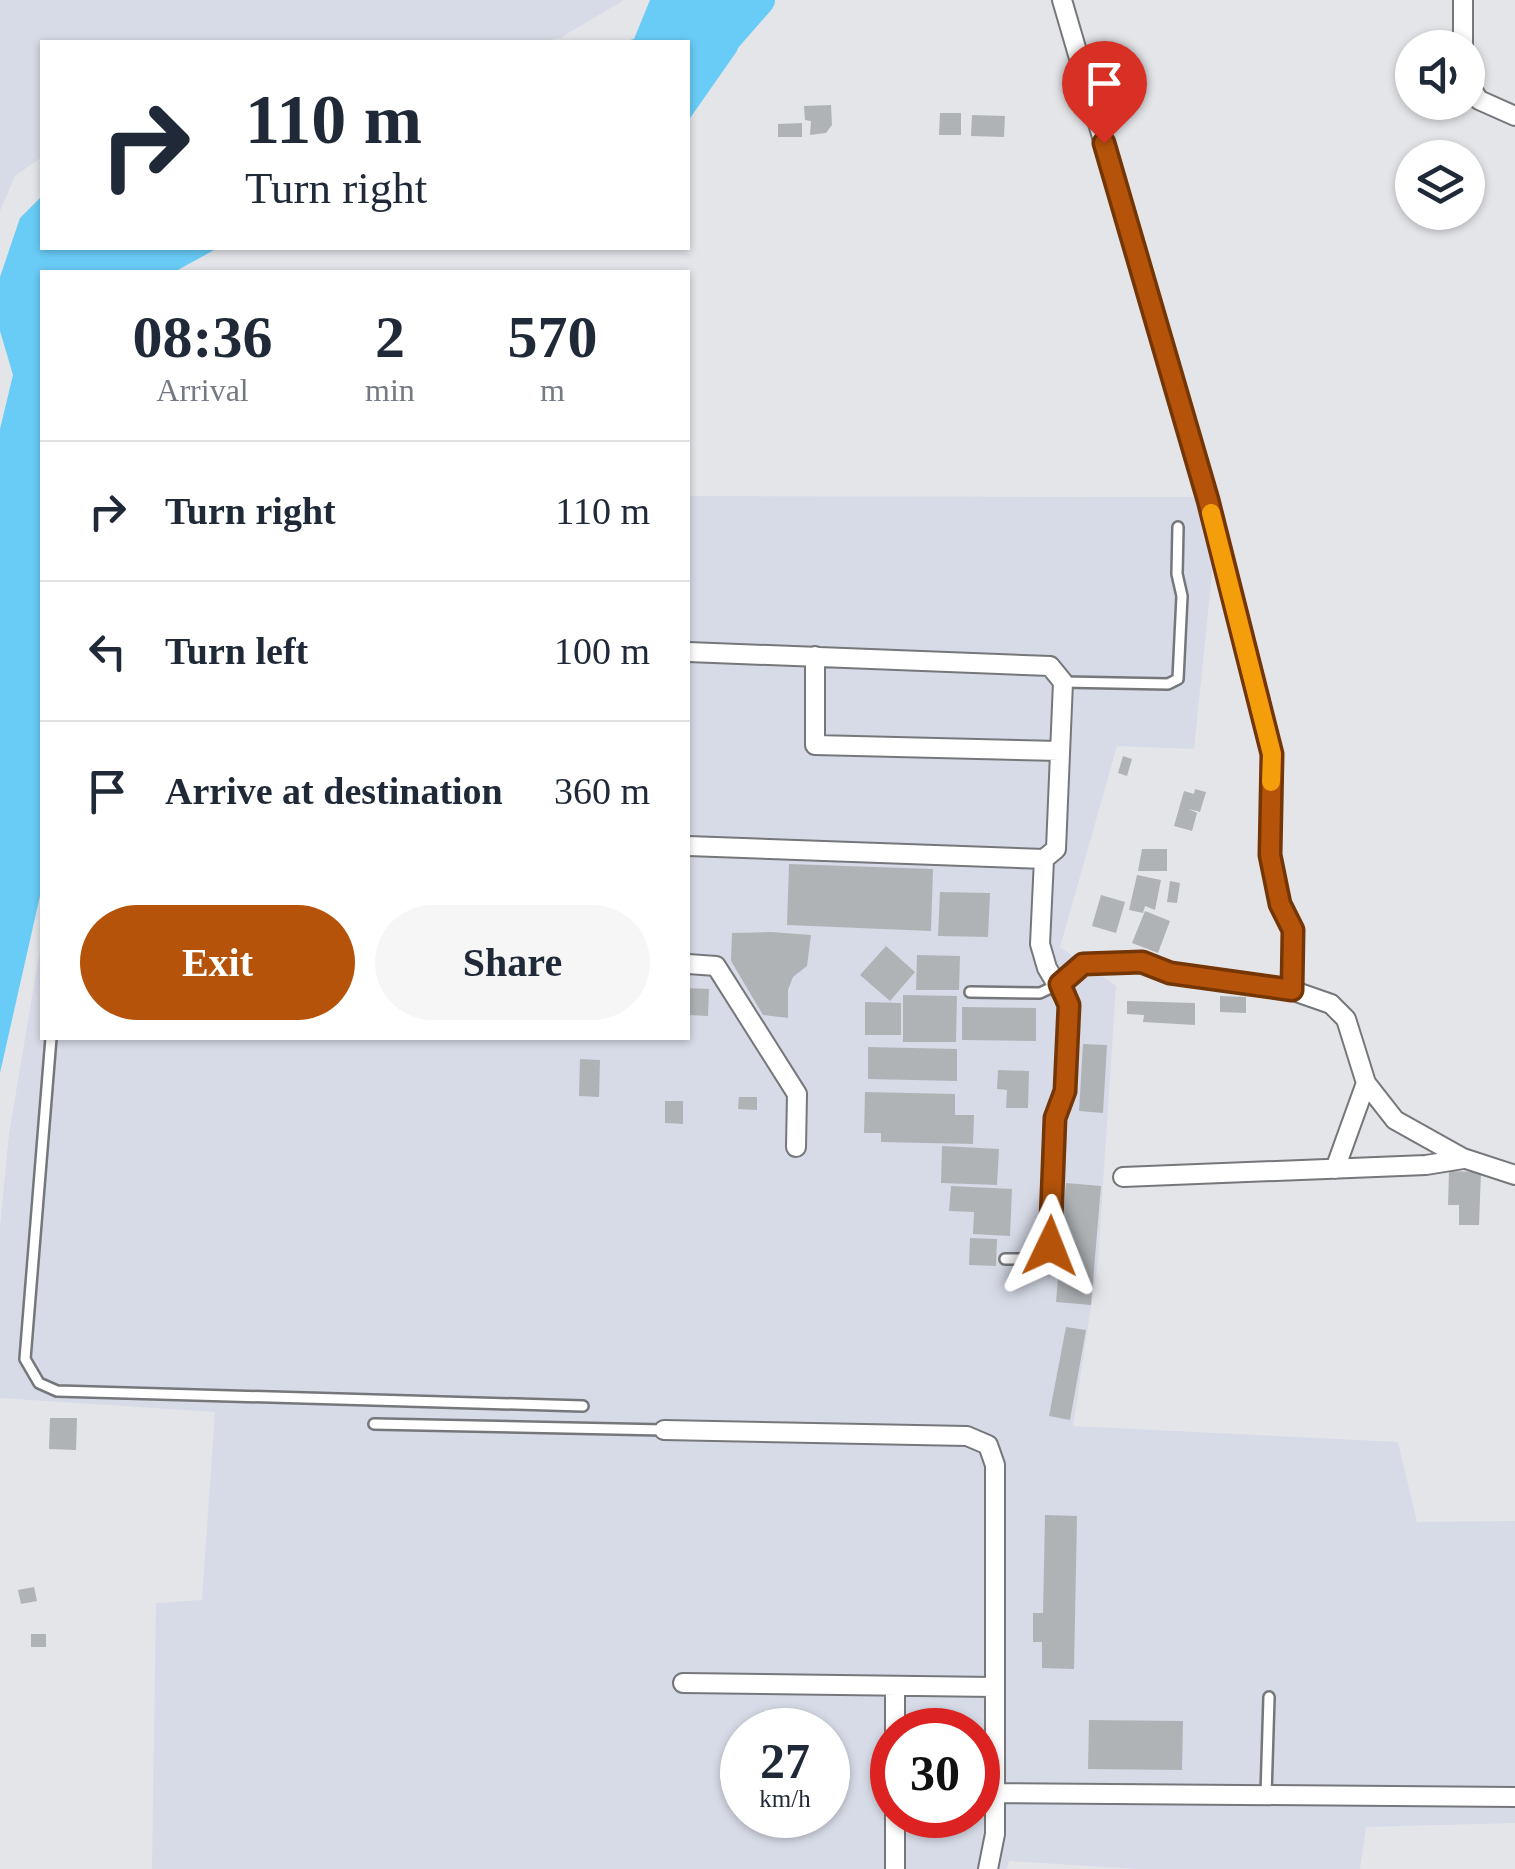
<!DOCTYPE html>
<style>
:root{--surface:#fff;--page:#f6f6f7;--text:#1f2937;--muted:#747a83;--line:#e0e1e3;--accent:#b45309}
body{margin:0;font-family:Georgia,serif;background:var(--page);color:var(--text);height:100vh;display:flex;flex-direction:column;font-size:38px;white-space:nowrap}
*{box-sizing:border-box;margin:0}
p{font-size:32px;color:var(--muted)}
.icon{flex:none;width:55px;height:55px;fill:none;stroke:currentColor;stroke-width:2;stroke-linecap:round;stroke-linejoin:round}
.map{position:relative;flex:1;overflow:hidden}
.sheet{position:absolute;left:40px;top:270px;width:650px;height:770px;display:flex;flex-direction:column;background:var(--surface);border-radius:0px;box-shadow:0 2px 8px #0004}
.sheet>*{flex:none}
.banner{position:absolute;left:40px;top:40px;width:650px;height:210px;border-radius:0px;box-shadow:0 2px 8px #0004;background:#fff;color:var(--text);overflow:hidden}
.tools{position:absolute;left:1395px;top:30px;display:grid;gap:20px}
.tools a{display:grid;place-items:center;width:90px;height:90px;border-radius:50%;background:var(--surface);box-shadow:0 2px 8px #0004;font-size:50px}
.speed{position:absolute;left:720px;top:1708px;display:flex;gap:20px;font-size:50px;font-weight:700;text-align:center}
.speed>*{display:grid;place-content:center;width:130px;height:130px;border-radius:50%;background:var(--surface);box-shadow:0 2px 8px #0004;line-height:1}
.speed small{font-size:25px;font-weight:400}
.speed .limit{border:15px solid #d22;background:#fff;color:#111}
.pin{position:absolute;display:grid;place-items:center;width:85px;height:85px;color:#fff;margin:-102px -42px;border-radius:50% 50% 50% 0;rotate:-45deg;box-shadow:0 0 10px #0007}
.pin .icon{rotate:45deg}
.me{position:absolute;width:110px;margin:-55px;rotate:2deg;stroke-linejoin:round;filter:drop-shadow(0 0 8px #0008)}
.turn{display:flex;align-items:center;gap:35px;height:210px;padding:0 40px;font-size:45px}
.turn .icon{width:130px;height:130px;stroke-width:2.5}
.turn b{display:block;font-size:70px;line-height:85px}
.eta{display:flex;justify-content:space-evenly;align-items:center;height:170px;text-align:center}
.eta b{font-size:60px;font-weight:700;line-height:70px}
.cta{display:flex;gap:20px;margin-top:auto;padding:20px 40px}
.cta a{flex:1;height:115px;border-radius:60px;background:var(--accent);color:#fff;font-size:40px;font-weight:700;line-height:115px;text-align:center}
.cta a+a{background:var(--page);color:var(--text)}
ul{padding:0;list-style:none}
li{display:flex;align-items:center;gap:30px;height:140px;padding:0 40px;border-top:2px solid var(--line)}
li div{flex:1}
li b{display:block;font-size:38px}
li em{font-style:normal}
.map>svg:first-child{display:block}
.built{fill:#d7dbe7;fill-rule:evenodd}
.water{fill:#69ccf7}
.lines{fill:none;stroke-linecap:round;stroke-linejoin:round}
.river{stroke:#69ccf7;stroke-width:30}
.building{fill:#b0b3b6}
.lane-casing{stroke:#75777a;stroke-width:14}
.street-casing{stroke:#75777a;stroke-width:22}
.lane{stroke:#fff;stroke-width:9}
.street{stroke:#fff;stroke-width:18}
.route-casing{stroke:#753606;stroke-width:25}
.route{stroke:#b45309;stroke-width:18}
.slow{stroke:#f59e0b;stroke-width:18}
</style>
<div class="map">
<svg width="1515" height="1869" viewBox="0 0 1515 1869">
<rect width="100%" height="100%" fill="#e4e5e9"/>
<path class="built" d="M0,0H624L560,38L539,42H42V157L15,176L0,211Z
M688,496L1197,497L1213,564L1194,749L1117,746L1060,947L1116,986L1098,1260L1073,1426L1398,1442L1417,1522L1515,1521V1823L1366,1827L1360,1869H1138L1009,1861L1007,1869H152L156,1603L202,1600L215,1412L0,1398V1227L9,1134L42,937V1038H688ZM742,1730H828V1815H742ZM892,1730H978V1815H892Z"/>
<path class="water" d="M650,0H750L737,51L688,121V42H623L634,39Z
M42,196V248H218L174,272H42V887L0,1073V429L13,375L0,331V277L20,218Z"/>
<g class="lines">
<path class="river" d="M688,82L760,0"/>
</g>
<path class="building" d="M831,105L832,125L826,133L810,135L811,121L805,120L804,106Z
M940,113H961V135H939Z
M972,115L1005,116L1004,137L971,136Z
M802,123V137H778V124Z
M1123,756L1132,759L1127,776L1118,773Z
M1195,789L1206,792L1200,812L1189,809L1197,813L1192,831L1174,826L1184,791L1194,794Z
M1142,849H1167V871H1138Z
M789,864L933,869L931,931L787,925Z
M1137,875L1161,880L1155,910L1145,906L1143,913L1129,910Z
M1170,881L1180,883L1177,903L1167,902Z
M940,892L990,893L988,937L938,936Z
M1101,895L1125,902L1116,933L1092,926Z
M1145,911L1170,921L1158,953L1132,943Z
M771,932L811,935L807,966L793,977L788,990V1018L763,1015L731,961L732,933Z
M886,946L915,972L890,1001L860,975Z
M917,955L960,956L959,990H916Z
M688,988L709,989L708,1016L688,1015Z
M903,995L957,996L956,1042H903Z
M1220,996L1246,997V1013L1220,1012Z
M1127,1001L1195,1003V1025L1143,1022L1144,1015L1127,1014Z
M865,1002L901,1003V1035H865Z
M962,1007L1036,1008V1041L962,1040Z
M1083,1044L1107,1045L1103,1113L1079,1111Z
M868,1047L957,1049V1081L868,1079Z
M580,1059L600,1060L599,1097L579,1096Z
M998,1070L1029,1071L1028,1108H1006L1007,1090L997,1089Z
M865,1092L955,1094V1115H974L973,1144L881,1142V1133H864Z
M739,1097H757V1110L738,1109Z
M665,1101H683V1124L665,1123Z
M942,1146L999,1149L997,1185L941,1183Z
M1449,1171L1481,1172L1479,1225H1459V1205H1448Z
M1066,1183L1101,1186L1091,1305L1056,1302Z
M951,1186L1012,1189L1010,1236L973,1234L974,1212L949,1211Z
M970,1238L997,1239L996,1266L969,1265Z
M1066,1327L1086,1330L1070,1420L1049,1416Z
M50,1418H77L76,1450L49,1449Z
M1045,1515L1077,1516L1074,1669L1042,1668V1642H1033V1613H1043Z
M34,1587L37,1601L21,1604L18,1590Z
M31,1634H46V1647H31Z
M1089,1720L1183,1721L1182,1770L1088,1769Z"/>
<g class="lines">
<defs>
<path id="lane" d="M1063,682L1168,684L1178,679L1182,596L1177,574L1178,527
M970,992L1040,993L1057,985
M51,1038L25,1359L39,1383L57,1391L583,1406
M1005,1259H1025L1050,1246
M374,1424L664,1430
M1266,1795L1269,1697"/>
<path id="street" d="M1062,0L1208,500L1271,754L1270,855L1280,904L1293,930L1291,990
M1463,48V0
M1468,84L1479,100L1515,116
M688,652L1050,666L1063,682L1056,849L1044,859L1040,944L1047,968L1069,1005L1065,1091L1055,1118L1050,1246
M815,656V745L1060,751
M688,846L1044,859
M688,964L716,966L797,1094L796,1147
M1060,984L1083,965L1142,961L1170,973L1291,990L1331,1004L1346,1019L1366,1083L1395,1120L1463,1158L1515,1175
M1335,1169L1366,1083
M1123,1177L1426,1165L1463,1159
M664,1430L967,1436L988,1445L995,1465V1834L988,1869
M683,1683L994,1687
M895,1686V1730
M993,1793L1515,1797
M895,1815V1869"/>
</defs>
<use href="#lane" class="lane-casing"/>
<use href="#street" class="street-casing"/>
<use href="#lane" class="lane"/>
<use href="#street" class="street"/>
</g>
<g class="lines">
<defs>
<path id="route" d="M1050,1246L1055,1118L1065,1091L1069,1005L1060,984L1083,964L1142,962L1170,973L1292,990L1293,930L1280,904L1270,855L1272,754L1208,500L1104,143"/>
</defs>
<use href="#route" class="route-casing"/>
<use href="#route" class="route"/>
<path class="slow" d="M1211,513L1272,754L1271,782"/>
</g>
</svg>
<div class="tools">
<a><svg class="icon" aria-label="sound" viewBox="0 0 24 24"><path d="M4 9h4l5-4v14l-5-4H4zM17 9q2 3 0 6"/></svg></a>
<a><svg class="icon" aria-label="layers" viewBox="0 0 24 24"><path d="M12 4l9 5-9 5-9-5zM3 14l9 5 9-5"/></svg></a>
</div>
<div class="speed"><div>27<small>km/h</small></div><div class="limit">30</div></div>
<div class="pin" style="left:1104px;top:143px;background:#d93025"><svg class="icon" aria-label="arrive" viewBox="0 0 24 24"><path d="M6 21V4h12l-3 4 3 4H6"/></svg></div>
<svg class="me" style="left:1050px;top:1246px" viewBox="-20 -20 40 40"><path d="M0-17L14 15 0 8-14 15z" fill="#b45309" stroke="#fff" stroke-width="4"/></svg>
<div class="banner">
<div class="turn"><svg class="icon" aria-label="right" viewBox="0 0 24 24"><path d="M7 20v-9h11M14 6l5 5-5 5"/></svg><div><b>110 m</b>Turn right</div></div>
</div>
<section class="sheet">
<div class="eta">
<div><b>08:36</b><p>Arrival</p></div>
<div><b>2</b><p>min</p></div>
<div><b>570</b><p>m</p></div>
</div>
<ul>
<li><svg class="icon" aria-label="right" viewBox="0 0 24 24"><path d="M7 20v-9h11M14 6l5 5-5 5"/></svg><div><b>Turn right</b></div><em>110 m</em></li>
<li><svg class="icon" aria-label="left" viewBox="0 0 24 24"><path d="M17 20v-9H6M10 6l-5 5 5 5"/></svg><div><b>Turn left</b></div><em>100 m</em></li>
<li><svg class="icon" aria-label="arrive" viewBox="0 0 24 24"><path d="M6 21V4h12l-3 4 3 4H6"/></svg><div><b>Arrive at destination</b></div><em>360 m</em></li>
</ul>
<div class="cta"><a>Exit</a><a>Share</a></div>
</section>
</div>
